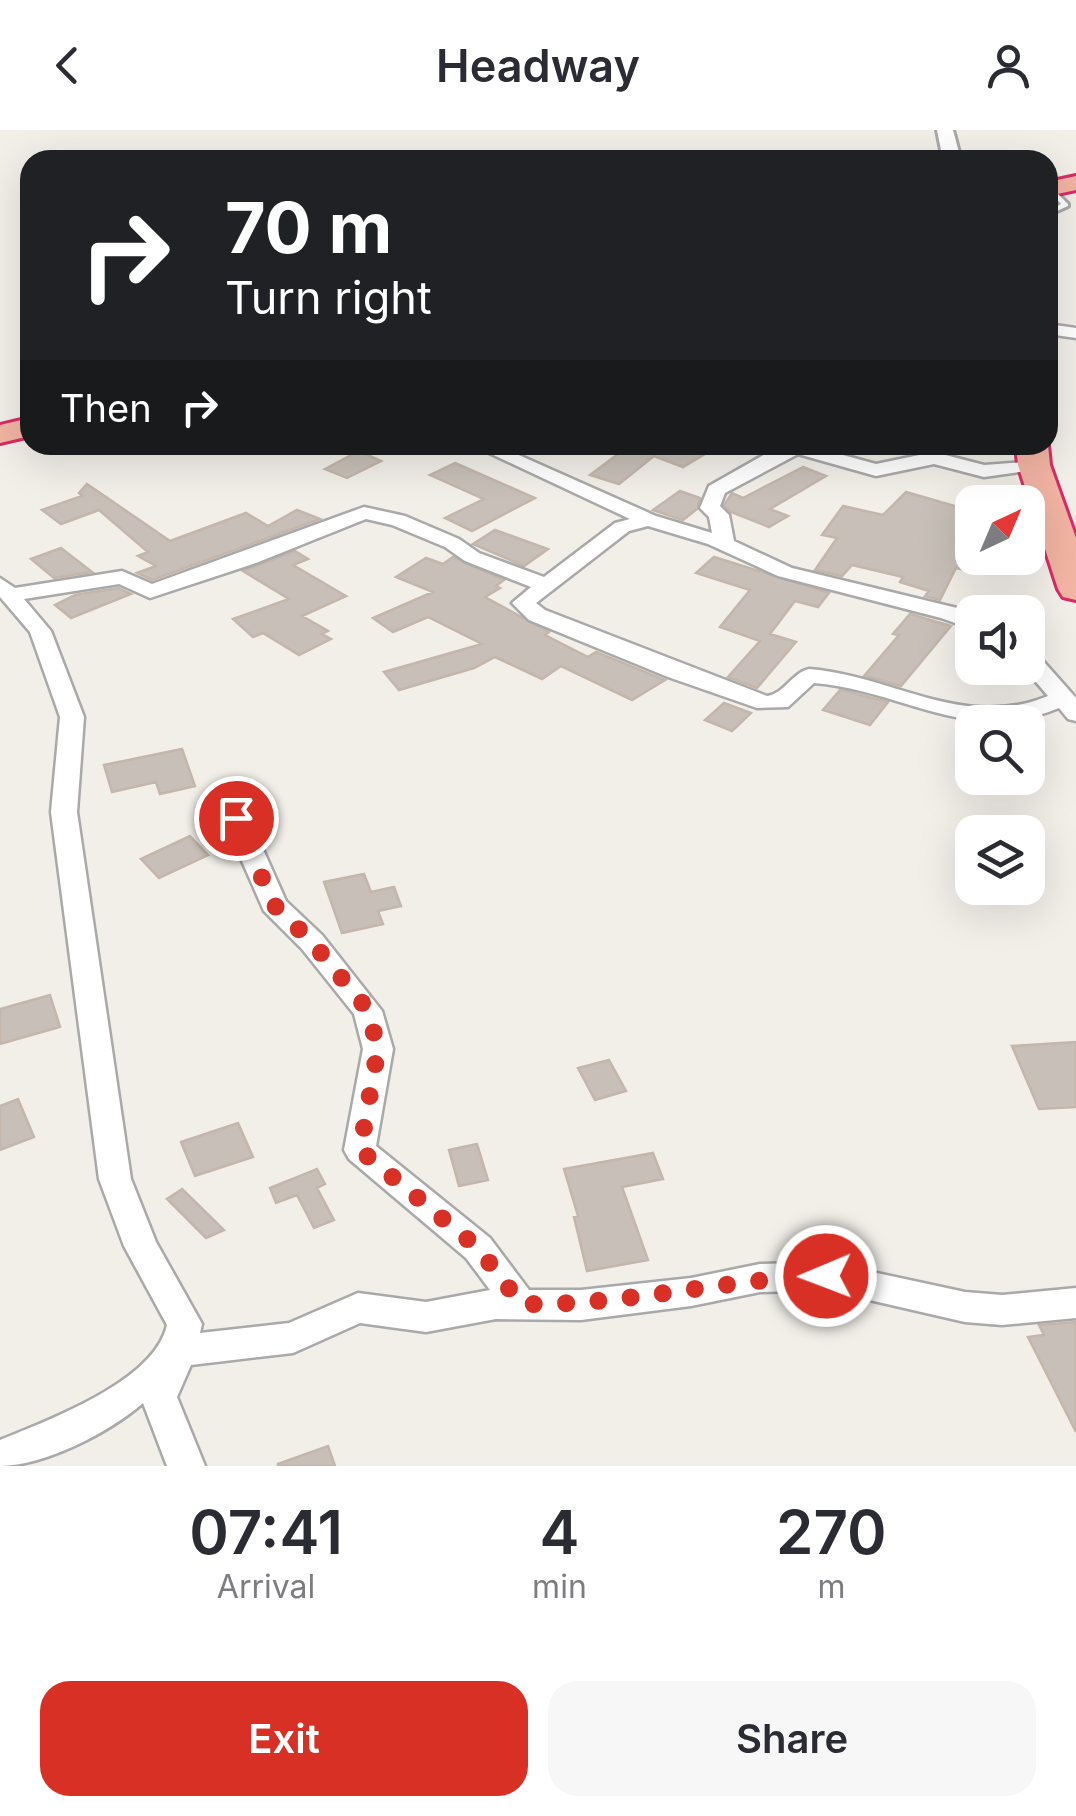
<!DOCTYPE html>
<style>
:root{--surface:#fff;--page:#f7f7f7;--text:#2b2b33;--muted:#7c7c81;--accent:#d93025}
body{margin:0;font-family:Inter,sans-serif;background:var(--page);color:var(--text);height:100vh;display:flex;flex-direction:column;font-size:38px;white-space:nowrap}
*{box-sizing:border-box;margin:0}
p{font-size:32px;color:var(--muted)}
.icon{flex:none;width:55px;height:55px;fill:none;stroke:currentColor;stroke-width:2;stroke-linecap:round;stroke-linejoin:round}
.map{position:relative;height:1336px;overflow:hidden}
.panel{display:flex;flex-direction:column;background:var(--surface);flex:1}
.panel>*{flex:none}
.banner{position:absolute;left:20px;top:20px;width:1038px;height:305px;border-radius:30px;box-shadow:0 10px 40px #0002;background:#202124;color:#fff;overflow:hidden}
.needle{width:65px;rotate:44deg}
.tools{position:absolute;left:955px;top:355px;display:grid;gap:20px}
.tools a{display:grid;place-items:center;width:90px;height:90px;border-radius:20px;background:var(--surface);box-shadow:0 10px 40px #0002;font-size:50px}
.pin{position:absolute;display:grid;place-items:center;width:85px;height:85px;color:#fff;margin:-42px;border:5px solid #fff;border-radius:50%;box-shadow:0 2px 10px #0007}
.me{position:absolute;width:110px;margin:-55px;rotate:269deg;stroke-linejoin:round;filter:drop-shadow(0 0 8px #0008)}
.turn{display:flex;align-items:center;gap:35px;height:210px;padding:0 40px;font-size:45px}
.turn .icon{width:130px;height:130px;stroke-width:2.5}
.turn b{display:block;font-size:70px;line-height:85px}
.then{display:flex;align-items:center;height:95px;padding:0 40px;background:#0003;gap:20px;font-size:38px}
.eta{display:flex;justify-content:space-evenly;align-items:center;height:170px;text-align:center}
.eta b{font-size:60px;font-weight:600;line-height:70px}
.cta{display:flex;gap:20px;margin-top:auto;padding:20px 40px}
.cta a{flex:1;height:115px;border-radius:30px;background:var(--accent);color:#fff;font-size:40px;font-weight:600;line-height:115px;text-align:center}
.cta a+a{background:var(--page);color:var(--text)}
header{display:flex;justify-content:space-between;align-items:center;height:130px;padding:0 40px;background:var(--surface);font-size:45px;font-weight:600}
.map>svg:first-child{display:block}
.building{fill:#c7bfb8;stroke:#c4b6ab;stroke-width:2.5}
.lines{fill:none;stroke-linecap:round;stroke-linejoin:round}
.service-casing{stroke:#a9a9a9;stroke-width:6}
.minor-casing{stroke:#a9a9a9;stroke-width:5}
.tertiary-casing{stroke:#a9a9a9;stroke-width:6}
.trunk-casing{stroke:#dc2a67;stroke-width:6}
.service{fill:#fff;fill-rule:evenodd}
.minor{fill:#fff;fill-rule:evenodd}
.tertiary{fill:#fff;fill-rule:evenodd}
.trunk{fill:#f2b4a3;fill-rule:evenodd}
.route{stroke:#d93025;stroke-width:18;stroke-dasharray:0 32.4}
</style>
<header><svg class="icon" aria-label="back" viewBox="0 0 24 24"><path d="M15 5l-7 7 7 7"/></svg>Headway<svg class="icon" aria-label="person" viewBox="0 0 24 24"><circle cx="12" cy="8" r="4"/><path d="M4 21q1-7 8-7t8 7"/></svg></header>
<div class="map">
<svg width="1076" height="1336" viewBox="0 0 1076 1336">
<rect width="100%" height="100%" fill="#f2efe9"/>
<path class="building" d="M630,315H720L683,337L654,326L619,354L590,345Z
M359,321L381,331L347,348L325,339Z
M455,333L535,368L472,401L445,388L484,369L430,345Z
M803,337L826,346L770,379L788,386L769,397L731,382L724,375L732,363L743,368Z
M87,354L170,411L246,383L268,396L297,380L320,389L152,450L137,443L156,436L138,426L148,422L99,380L61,394L42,380L82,366L79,363Z
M680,361L700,368L697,379L683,390L653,380Z
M906,362L972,381V436L963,434L961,439L956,438L940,470L925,466L929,461L900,452L903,447L852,435L842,446L815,440L837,408L822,405L843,376L883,385Z
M495,400L548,419L524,436L473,414Z
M61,418L92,442L54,448L31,429Z
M295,421L308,429L293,435L346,466L302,486L328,501L322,504L331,509L299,525L263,503L253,507L233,489L289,469L243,441Z
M453,427L504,450L496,456L500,458L485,467L549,502L545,505L588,527L596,522L665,550L632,570L561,536L542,549L495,527L474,538L399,560L384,542L482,514L428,487L393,502L373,488L433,462L396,447L426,428L443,434Z
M714,427L829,463L818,477L795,471L770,504L796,512L757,558L728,547L760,511L720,497L750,460L696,443Z
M118,458L131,464L71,488L55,475L75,465Z
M910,484L951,496L901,556L864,546L899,505L893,504Z
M840,560L846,561L888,572L870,595L823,580Z
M724,573L751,583L732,601L705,590Z
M182,619L195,656L160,664L156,652L112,662L104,635Z
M190,706L208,725L159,748L141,729Z
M364,744L371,762L394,757L401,776L378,781L383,794L342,803L324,752Z
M50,865L60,897L0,914V879Z
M1076,912V977L1039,979L1012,916Z
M609,930L626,961L595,970L578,938Z
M18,969L34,1007L0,1020V976Z
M238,993L253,1027L195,1046L181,1012Z
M477,1014L488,1050L459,1056L449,1020Z
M653,1023L663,1049L622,1057L648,1130L587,1141L574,1087L578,1086L564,1039Z
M317,1039L325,1054L317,1058L334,1090L314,1098L297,1065L276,1073L270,1058Z
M182,1059L224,1100L206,1108L167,1069Z
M1076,1192V1302L1028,1207L1044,1205L1039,1195Z
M328,1316L335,1336H278V1334Z"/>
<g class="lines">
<defs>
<path id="service" d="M1048,58H1052L1068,74V76L1048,85V81L1061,74L1048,60Z"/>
<path id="minor" d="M1048,194L1076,198V208L1048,204Z
M472,315H496L656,386L712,403L709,387L700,378L709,356L774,319L823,315L821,319L876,334L934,322L984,335L1041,331V339L984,347L934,334L876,346L798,324L725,363L720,376L729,385L734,411L792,438L957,478L972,485V499L941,488L778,446L708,414L648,396L629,401L536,473L545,480L767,566C784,564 792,543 809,539C895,546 963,601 1048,566L1024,538H1028V521L1036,523L1076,568V591L1068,589L1059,578C967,616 903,560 814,553L788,577L757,578L668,547L529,490L512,473L531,457L465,431L445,417L392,395L366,389L256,433L150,468L119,454L24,469L51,501L84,587L77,682L131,1049L156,1112L202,1194L200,1203L289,1193L358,1163L426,1172L490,1160L466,1128L349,1029L344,1020L363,919L354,884L302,819L264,781L223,688L236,680L249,688L286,771L322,805L382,881L393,919L376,1016L490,1108L529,1160H581L691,1148L760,1134L826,1132L965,1162L1002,1165L1076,1158V1188L1002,1195L965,1192L826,1160L760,1162L691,1176L581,1190L496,1189L426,1202L360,1193L293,1223L191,1235L177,1267L205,1336H167L143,1273C110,1302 44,1336 0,1336V1310C49,1290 155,1251 167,1195L124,1116L99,1049L51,682L60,587L30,502L0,467V448L15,458L122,441L152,454L364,377L405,386L459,409L479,423L544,447L615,393L630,389Z"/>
<path id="tertiary" d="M937,0H953L961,30H943Z"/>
<path id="trunk" d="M1076,46V60L1048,66V52Z
M30,288V306L0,313V295Z
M1016,315H1048L1050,335L1076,408V470L1063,467L1058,459L1018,335Z"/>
</defs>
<use href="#service" class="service-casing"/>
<use href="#minor" class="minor-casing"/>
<use href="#tertiary" class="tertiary-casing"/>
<use href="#trunk" class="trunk-casing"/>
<use href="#service" class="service"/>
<use href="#minor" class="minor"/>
<use href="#tertiary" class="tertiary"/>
<use href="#trunk" class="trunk"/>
</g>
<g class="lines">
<path class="route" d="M236,688L274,775L312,812L368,880L378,919L360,1020L478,1118L521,1174C624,1176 723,1149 826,1146"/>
</g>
</svg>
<div class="tools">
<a><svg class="needle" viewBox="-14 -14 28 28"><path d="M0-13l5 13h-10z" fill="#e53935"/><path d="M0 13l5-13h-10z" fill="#7c7c81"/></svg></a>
<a><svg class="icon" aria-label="sound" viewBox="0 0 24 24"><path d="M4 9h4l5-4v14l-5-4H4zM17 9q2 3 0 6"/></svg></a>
<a><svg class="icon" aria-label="search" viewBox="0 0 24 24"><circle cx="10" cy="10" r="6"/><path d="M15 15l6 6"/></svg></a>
<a><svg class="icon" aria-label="layers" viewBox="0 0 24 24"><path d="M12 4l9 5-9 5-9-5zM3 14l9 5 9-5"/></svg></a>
</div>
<div class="pin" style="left:236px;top:688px;background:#d93025"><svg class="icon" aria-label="arrive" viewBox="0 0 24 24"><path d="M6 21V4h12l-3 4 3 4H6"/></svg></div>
<svg class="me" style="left:826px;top:1146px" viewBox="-20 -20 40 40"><circle r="17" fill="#d93025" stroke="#fff" stroke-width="3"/><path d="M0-11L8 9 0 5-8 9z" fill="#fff"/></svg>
<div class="banner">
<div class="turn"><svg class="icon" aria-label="right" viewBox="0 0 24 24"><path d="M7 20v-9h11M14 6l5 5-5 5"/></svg><div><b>70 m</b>Turn right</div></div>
<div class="then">Then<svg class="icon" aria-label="right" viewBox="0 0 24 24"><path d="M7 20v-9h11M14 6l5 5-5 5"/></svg></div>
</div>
</div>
<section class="panel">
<div class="eta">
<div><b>07:41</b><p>Arrival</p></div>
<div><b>4</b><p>min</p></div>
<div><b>270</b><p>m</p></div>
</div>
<div class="cta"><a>Exit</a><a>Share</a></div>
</section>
